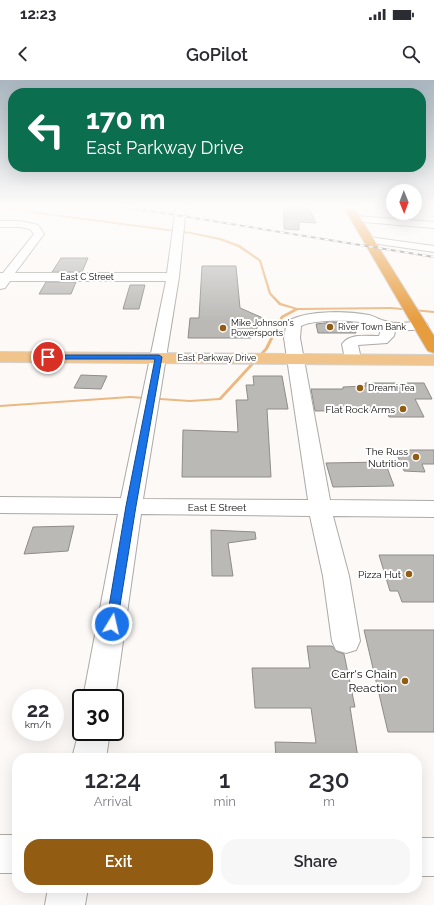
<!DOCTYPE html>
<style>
:root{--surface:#fff;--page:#f7f7f7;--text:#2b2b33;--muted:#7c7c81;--accent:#925d12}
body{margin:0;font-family:Raleway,sans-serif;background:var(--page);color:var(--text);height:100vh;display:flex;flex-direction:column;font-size:15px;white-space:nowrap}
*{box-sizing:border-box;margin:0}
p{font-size:13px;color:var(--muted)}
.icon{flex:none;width:22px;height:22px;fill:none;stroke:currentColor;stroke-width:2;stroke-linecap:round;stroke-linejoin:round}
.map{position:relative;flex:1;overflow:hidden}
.side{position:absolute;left:12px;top:673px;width:410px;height:140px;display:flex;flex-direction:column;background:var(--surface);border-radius:16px;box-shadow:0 4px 16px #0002}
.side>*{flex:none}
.top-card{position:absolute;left:8px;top:8px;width:418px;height:84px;border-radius:16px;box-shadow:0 4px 16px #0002;background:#0b6e4f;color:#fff;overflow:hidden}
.needle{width:26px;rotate:179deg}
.controls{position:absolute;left:386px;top:104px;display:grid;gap:8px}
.controls a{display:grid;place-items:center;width:36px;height:36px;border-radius:50%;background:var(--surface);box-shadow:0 4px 16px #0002;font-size:20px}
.speed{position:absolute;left:12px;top:609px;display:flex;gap:8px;font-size:20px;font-weight:700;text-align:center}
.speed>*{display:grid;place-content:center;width:52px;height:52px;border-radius:50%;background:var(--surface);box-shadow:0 4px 16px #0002;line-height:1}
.speed small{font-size:10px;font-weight:400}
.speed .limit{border:2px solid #111;border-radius:6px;background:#fff;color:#111}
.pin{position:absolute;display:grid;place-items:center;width:34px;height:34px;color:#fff;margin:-17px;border:2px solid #fff;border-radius:50%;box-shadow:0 1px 4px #0007}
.me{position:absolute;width:44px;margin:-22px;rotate:9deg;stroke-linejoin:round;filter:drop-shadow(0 0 3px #0008)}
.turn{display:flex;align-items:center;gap:14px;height:84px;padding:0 12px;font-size:18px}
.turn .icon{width:52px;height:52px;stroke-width:2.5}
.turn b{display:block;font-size:28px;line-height:34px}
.eta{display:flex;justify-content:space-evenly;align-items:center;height:68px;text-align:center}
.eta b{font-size:24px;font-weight:600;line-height:28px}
.primary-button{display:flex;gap:8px;margin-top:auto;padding:8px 12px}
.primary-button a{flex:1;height:46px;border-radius:16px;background:var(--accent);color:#fff;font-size:16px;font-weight:600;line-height:46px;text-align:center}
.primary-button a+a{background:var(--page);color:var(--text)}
.status{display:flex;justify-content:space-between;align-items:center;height:28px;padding:0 20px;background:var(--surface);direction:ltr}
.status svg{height:11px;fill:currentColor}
header{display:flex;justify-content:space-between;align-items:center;height:52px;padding:0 12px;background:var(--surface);font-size:18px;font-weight:600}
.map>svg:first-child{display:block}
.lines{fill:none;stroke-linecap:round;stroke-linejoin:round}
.stream{fill:#ebb881;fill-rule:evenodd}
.building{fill:#bbb9b6;stroke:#8f8c89}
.minor-casing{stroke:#adaaa7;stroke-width:2}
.major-casing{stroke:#d4d3d3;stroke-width:2}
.highway-casing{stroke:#d4d3d3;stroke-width:2}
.minor{fill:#fff;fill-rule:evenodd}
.major{fill:#f1c48b;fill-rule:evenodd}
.highway{fill:#e79c3e;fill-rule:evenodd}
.rail-casing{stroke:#848280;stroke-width:2}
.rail{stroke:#fff;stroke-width:1.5;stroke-dasharray:4.5;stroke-linecap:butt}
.route{fill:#1a73e8;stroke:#114b97}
.poi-dot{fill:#925d12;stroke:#fff;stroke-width:1.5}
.labels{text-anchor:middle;stroke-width:4;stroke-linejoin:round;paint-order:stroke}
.far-street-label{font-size:9px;fill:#0e0d0c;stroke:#fff}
.far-poi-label{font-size:9px;fill:#0e0d0c;stroke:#fff;text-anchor:start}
.poi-label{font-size:10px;fill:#0e0d0c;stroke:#fff;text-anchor:end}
.street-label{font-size:10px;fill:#0e0d0c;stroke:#fff}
.near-poi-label{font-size:12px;fill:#0e0d0c;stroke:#fff;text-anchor:end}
</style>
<div class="status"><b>12:23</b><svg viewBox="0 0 49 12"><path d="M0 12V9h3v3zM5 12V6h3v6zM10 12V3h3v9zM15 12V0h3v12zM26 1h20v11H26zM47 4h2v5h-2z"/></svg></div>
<header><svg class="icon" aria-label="back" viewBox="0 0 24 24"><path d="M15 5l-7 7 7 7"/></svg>GoPilot<svg class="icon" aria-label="search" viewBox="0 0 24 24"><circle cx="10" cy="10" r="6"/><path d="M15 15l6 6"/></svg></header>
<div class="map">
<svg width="434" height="825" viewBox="0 0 434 825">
<rect width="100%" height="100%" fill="#fcf9f6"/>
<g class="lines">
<path class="stream" d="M0,127L191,152L221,158L240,165L261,180L271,213L281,223L297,228L391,227L434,231V233L391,229L298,230L283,238L268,269L221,320H220L190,322L130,318L0,327V325L130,316L190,320L219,318L265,268L281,236L294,229L279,225L269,214L259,181L238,167L219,160L191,154L0,129Z"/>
</g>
<path class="building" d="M284,126H308L316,143L299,142V150L284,149Z
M61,178H88L82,192H52Z
M202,186H236L240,228L263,238L251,258H188L190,238H199Z
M46,202H76L71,214H39Z
M130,205H145L139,229H123Z
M333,242L353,243L356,253H318L316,244Z
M81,295L107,296L101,309L74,308Z
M253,296H282L288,329H267L271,397H182L183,350L238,352L236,320H248L246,305H254Z
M365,303H424L432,319H415L424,337H389L387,330L315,331L311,309H343V307L366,306Z
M395,370H434V384H422L425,392L404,391Z
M385,382L394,406L333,407L326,383Z
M74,446L68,471L24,474L33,447Z
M211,450L255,452L256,459L228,463L233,496H212Z
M379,475H434V522H402L398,511H390Z
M364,550H434V652H388Z
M307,566H332L336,571L344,574L355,627H350L358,678H276L275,662L316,663L311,628H255L252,588H310Z"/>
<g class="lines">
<defs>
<path id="minor" d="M176,126H186L179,197L143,419L308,420L284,258L286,246L290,240C309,230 348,231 369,235C376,237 382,241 389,242C401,245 414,240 426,243L428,246L426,249L395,251L394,256L387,263L358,265L361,279L359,282L353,284L347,282L345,279L342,264C350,253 366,256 379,256L381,249C376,247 371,245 366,243C352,240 314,239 301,246L300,258L330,420L434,421V437L333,436L349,496L360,561L356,570L346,573L336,570L332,561L323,496L310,436L141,434L115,618H83L118,434L0,433V417L121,418L166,201H10L5,208L0,209V193H3L34,154L30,149L20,147H0V141H20L38,145L44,154L15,193H167Z
M356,136L434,142V148L352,141L351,139L352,137Z
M369,157L434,166V172L365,162L364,160Z
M81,644V652H110L106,678H72Z
M0,755H17V793H0Z
M417,758H434V796H417Z
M48,808H88L85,825H45Z"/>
<path id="major" d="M0,272L434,275V285L0,282Z"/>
<path id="highway" d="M343,126H353L434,256V273L428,271L426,268Z"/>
</defs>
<use href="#minor" class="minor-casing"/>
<use href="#major" class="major-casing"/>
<use href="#highway" class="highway-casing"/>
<use href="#minor" class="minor"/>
<use href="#major" class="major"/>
<use href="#highway" class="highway"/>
<defs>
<path id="rail" d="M120,126L434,177"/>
</defs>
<use href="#rail" class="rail-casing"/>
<use href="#rail" class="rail"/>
</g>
<linearGradient id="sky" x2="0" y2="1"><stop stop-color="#a9b6bf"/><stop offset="0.52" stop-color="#fefcfb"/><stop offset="1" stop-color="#fefcfb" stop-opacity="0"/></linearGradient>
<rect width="434" height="242" fill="url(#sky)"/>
<path class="route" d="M45,275H159L162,277L136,426L117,544L116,548L112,549L107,548L106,544L126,426L155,279H48L44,277Z"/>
<g class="poi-dot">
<circle cx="330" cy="247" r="4"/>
<circle cx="223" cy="248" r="4"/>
<circle cx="360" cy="308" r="4"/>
<circle cx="403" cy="329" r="4"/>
<circle cx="416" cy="377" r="4"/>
<circle cx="409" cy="494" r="4"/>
<circle cx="405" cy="601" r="4"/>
</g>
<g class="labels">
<g class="far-street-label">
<text x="87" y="200">East C Street</text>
<text x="217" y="281">East Parkway Drive</text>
</g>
<g class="far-poi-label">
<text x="231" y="246">Mike Johnson's<tspan x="231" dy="10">Powersports</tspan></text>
<text x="338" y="250">River Town Bank</text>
<text x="368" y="311">Dreami Tea</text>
</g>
<g class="poi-label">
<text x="395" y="333">Flat Rock Arms</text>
<text x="408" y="375">The Russ<tspan x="408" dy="12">Nutrition</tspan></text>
<text x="401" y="498">Pizza Hut</text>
</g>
<g class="street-label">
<text x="217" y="431">East E Street</text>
</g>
<g class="near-poi-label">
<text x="397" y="598">Carr's Chain<tspan x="397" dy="14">Reaction</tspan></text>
</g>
</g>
</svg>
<div class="controls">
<a><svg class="needle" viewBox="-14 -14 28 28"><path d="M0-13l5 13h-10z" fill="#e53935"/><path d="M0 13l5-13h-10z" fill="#7c7c81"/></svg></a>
</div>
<div class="speed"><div>22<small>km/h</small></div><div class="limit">30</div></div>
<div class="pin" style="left:48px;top:277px;background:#d93025"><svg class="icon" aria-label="arrive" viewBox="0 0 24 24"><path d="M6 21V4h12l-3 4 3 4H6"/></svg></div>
<svg class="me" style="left:112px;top:544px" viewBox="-20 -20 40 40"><circle r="17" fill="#1a73e8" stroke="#fff" stroke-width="3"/><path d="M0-11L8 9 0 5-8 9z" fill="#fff"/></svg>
<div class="top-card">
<div class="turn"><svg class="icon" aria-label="left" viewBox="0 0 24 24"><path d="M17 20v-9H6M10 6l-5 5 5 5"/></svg><div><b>170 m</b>East Parkway Drive</div></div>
</div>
<section class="side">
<div class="eta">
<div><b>12:24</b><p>Arrival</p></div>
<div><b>1</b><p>min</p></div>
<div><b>230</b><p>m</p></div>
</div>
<div class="primary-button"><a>Exit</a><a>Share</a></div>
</section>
</div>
